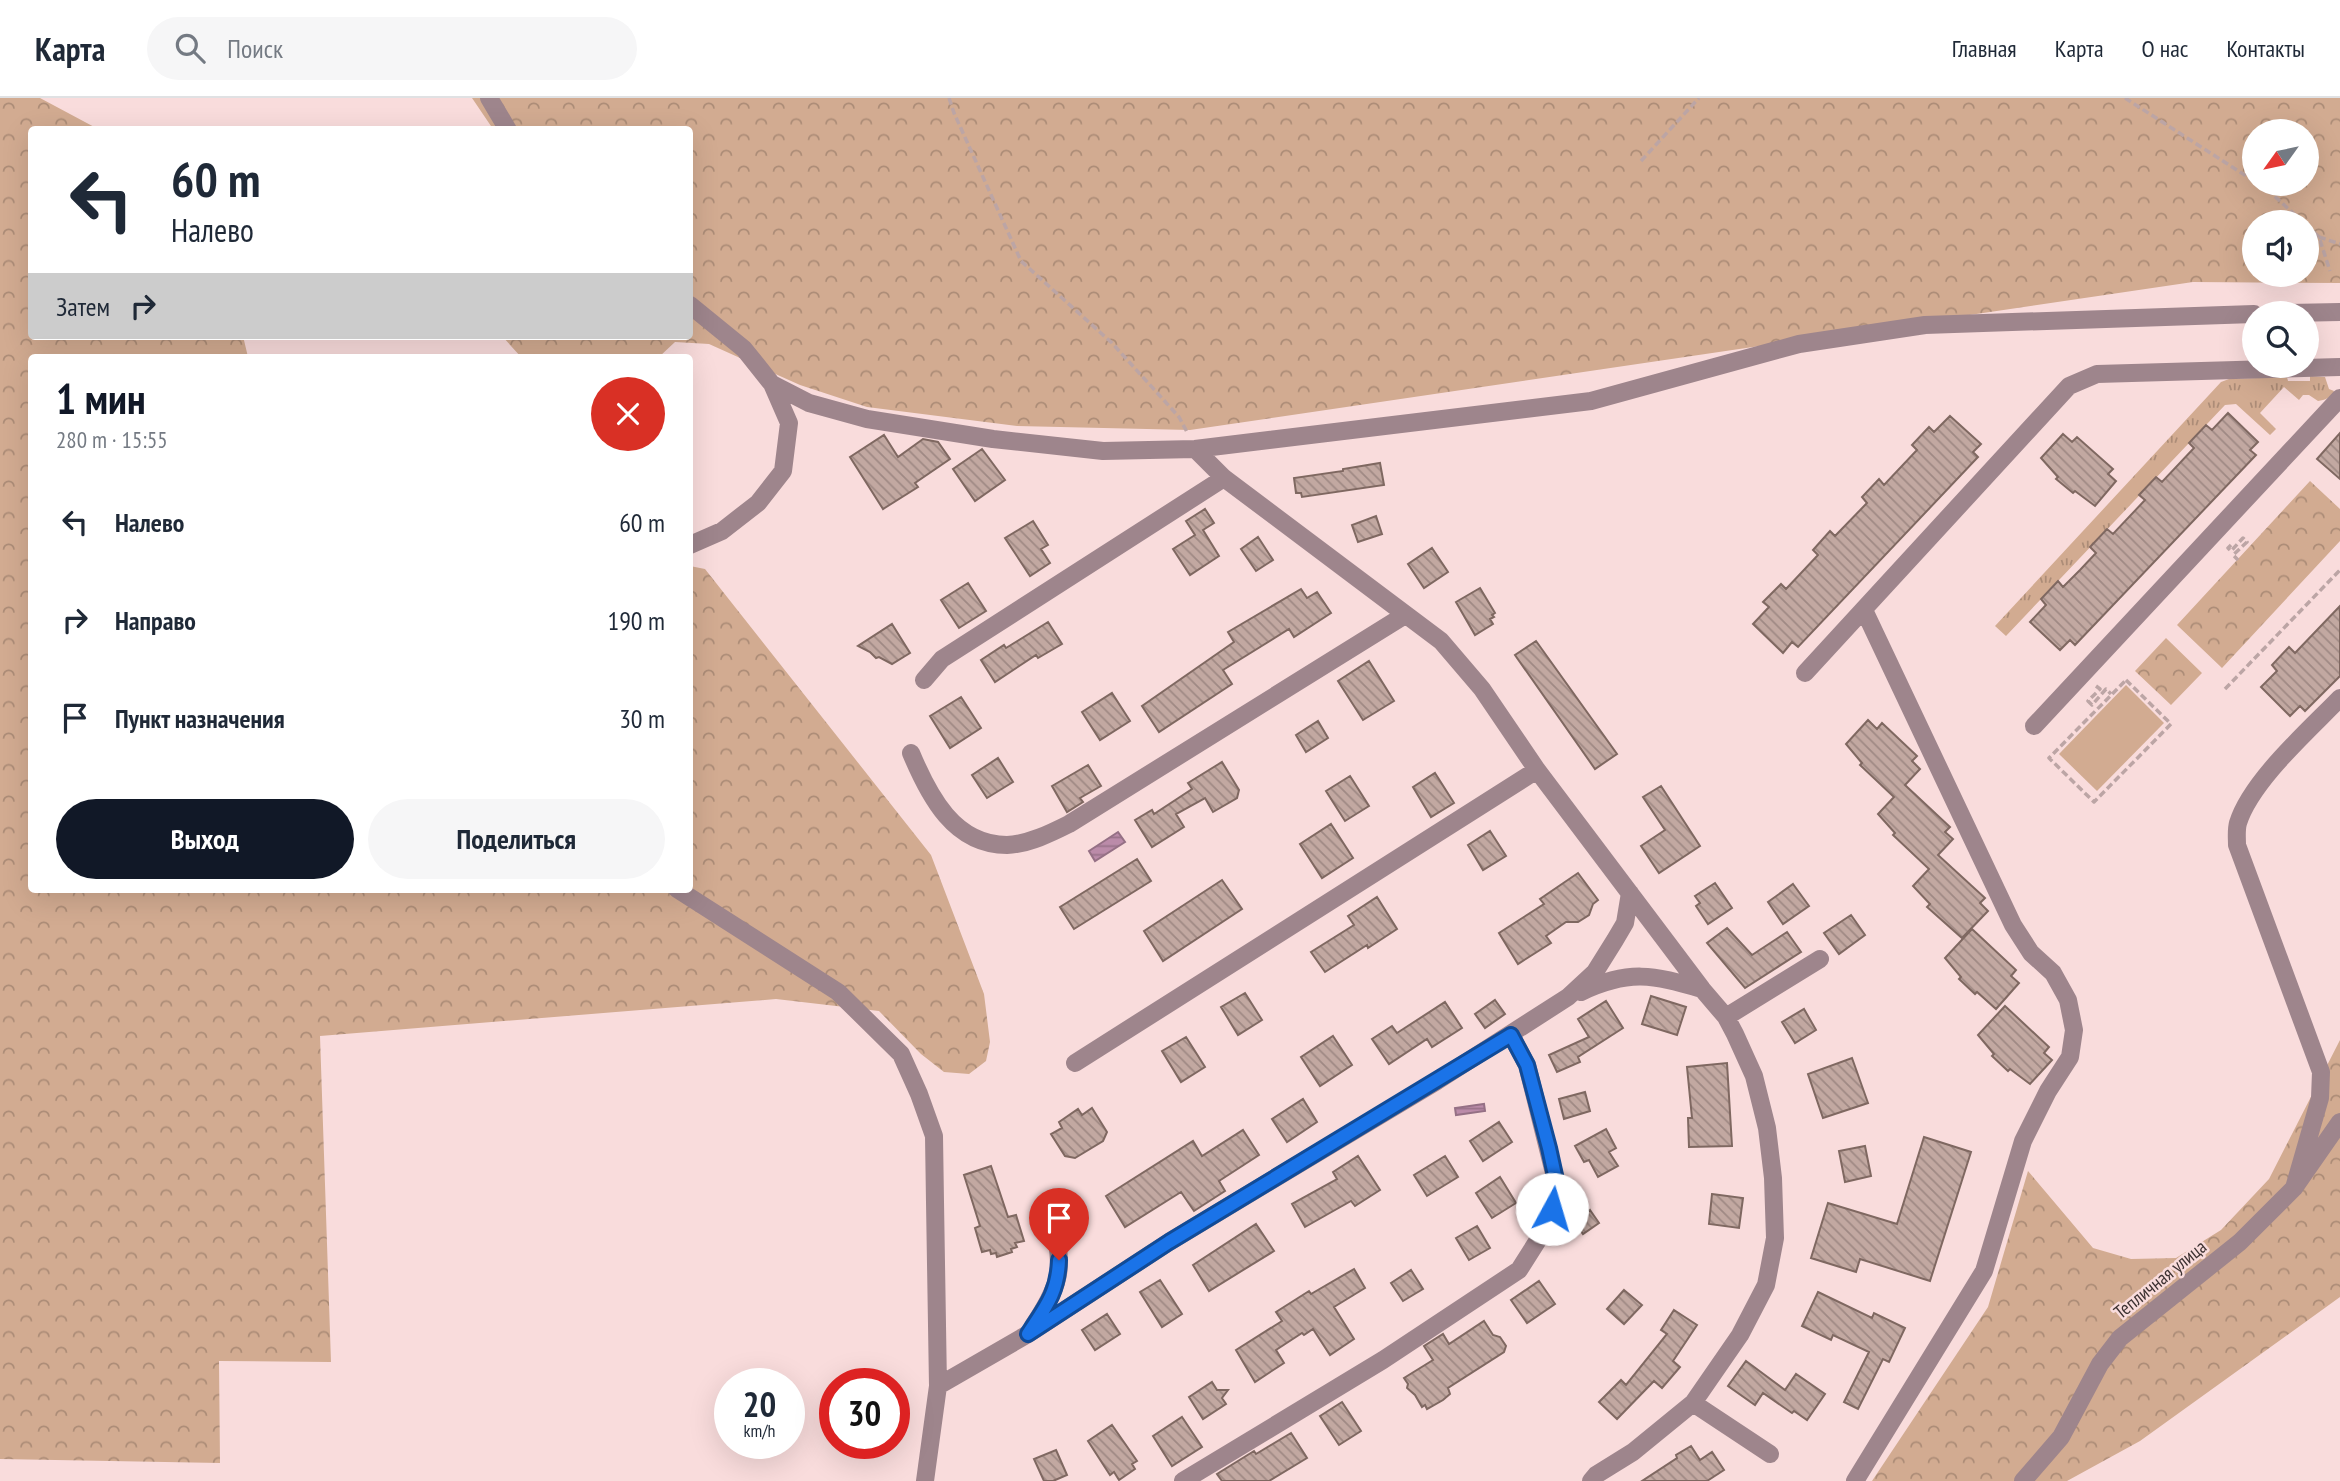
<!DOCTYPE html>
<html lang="ru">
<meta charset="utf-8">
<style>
:root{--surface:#fff;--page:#f6f6f7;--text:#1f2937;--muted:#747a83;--line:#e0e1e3;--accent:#111827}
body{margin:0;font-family:"PT Sans Narrow",sans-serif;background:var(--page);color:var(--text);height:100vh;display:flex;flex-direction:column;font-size:26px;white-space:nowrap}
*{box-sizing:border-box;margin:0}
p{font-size:23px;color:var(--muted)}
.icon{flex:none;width:38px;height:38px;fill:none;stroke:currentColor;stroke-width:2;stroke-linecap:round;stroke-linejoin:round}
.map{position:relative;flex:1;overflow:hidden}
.panel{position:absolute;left:28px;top:256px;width:665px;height:539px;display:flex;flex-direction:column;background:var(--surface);border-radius:7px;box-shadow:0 7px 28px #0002}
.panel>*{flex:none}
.top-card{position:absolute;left:28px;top:28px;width:665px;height:214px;border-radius:7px;box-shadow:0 7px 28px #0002;background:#fff;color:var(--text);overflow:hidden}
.needle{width:46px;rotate:237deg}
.controls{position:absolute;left:2242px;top:21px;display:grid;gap:14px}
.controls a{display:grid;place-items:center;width:77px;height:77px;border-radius:50%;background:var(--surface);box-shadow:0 7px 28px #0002;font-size:35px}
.speed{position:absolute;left:714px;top:1270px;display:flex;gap:14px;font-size:35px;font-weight:700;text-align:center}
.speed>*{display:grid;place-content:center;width:91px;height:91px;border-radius:50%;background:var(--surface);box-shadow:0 7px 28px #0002;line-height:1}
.speed small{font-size:18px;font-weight:400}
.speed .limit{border:10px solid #d22;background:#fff;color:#111}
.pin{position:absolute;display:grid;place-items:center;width:60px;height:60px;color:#fff;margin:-72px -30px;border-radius:50% 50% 50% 0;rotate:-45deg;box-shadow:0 0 7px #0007}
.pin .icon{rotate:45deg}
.me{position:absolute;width:77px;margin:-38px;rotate:6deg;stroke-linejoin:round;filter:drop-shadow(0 0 5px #0008)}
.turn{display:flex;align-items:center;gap:24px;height:147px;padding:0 28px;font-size:32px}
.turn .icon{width:91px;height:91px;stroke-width:2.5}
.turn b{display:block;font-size:49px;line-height:60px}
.then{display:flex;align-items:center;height:66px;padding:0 28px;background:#0003;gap:14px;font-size:26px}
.round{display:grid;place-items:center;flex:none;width:74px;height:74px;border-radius:37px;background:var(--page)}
.head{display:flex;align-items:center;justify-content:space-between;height:119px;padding:0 28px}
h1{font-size:42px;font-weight:800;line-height:52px;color:var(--accent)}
.button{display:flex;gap:14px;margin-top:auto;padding:14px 28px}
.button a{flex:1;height:80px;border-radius:42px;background:var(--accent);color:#fff;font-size:28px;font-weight:800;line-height:80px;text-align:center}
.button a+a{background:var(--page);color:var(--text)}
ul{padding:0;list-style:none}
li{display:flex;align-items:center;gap:21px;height:98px;padding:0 28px}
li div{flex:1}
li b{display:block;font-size:26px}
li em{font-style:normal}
header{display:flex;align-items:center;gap:42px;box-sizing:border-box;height:98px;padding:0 35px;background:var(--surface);border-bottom:2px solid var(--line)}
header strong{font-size:33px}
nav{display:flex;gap:38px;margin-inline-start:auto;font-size:24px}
.search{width:490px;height:63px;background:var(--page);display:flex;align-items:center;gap:18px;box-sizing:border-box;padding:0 24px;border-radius:38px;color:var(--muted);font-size:26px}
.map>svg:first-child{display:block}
.grass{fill:url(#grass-tufts)}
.forest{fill:url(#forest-crowns);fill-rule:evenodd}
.pitch{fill:#d2ab91}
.water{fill:url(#water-rules);stroke:#957085;stroke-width:2}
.building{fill:url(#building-back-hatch);stroke:#7f6861;stroke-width:2}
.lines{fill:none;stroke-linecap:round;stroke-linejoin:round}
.path{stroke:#bca5a5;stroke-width:3.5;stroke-dasharray:7 3.5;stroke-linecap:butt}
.minor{stroke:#9e858c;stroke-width:18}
.route-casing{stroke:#114b97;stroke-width:18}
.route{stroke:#1a73e8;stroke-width:12}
.labels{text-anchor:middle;stroke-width:5;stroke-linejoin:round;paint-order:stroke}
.street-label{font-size:19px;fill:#3d3232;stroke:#f9dcdc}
</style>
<header>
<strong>Карта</strong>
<div class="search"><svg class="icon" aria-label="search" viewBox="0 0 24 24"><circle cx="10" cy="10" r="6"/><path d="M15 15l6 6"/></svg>Поиск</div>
<nav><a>Главная</a><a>Карта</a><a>О нас</a><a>Контакты</a></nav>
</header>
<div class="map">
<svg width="2340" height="1383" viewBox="0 0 2340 1383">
<defs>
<pattern id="grass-tufts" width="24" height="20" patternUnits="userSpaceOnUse" patternTransform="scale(1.75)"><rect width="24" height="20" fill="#d2ab91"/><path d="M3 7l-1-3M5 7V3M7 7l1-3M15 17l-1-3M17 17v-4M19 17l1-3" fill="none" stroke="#ac8c77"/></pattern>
<pattern id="forest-crowns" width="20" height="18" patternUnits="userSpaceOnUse" patternTransform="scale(1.75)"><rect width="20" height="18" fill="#d2ab91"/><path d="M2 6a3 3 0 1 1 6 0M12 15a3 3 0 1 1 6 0" fill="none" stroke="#ac8c77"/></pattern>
<pattern id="water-rules" width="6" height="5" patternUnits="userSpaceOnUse" patternTransform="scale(1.75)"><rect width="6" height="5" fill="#bb8ba9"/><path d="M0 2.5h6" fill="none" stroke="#99728a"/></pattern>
<pattern id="building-back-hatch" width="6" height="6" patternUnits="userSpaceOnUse" patternTransform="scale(1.75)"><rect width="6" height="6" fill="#c2a8a1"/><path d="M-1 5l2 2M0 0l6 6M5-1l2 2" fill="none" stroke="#9f8984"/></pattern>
</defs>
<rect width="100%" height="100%" fill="#f9dcdc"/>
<path class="grass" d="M2310,278L2325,279L2329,291L2334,293C2331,300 2325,302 2318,303L2309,297H2303L2299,302L2284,289L2260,315L2276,331L2270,337L2236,306L2225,307L2006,538L1995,528L2221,284L2229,281L2287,279L2288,283H2310Z"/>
<path class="forest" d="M0,0H40L98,31L32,32V238H243L248,259H32V791H690V468L705,471L931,757L984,896L990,944L986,963L969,976L944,974L921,956L879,913L776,901L320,938L331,1264L219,1263L220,1365L0,1361Z
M472,0H2340V185L2193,184L1190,332L1017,328L867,309L800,287L709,246L675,244L659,259H521L502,238H690V32L493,31ZM2254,33H2306V86H2254ZM2254,124H2306V177H2254Z
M2310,383L2340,411V443L2222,570L2177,527Z
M2166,540L2202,575L2171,607L2135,573Z
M2340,942V1199L2140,1343L2067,1383H1872L1988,1209L2028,1073L2093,1150L2131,1161L2176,1160L2221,1132L2269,1081Z"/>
<path class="pitch" d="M2126,587L2164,625L2097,693L2059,656Z"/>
<path class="water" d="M1118,734L1125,744L1095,763L1089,753Z
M1484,1006L1485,1013L1456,1017L1455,1010Z"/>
<path class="building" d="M2228,315L2258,344L2250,352L2256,357L2075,547L2070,542L2060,552L2030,524L2046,507L2041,501L2058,483L2063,489L2080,472L2096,455L2090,449L2107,431L2113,436L2145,402L2139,397L2156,379L2162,384L2194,350L2189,345L2206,327L2212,332Z
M1950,318L1981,346L1973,354L1978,359L1798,549L1792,544L1783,555L1753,526L1769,509L1763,504L1781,486L1786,491L1818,457L1813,452L1830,433L1835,438L1867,405L1862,399L1879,381L1884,387L1917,352L1912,347L1929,329L1934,334Z
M2340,335V381L2317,361Z
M2063,336L2072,344L2077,339L2113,371L2108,376L2116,383L2095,408L2075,393L2073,395L2056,381L2058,379L2041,360Z
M884,337L898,359L923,341L938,344L950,361L915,385L918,389L883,411L850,359Z
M982,351L1005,382L975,403L953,371Z
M1380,365L1384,387L1302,399L1301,395H1296L1294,380L1343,373V371Z
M1205,411L1214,425L1203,432L1219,458L1190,477L1173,451L1195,437L1186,423Z
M1376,418L1382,436L1358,444L1352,427Z
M1033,423L1048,447L1041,451L1050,465L1030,478L1005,440Z
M1258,439L1273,462L1256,473L1241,451Z
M1432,450L1448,474L1424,490L1408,466Z
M968,485L986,513L959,530L941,502Z
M1480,490L1495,515L1492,517L1494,519L1490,521L1493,526L1475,537L1456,504Z
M1301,491L1307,500L1317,494L1331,515L1294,539L1289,531L1223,572L1232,586L1159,634L1142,608L1234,544L1228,534Z
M2340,508V578L2305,613L2300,608L2290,618L2261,589L2277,573L2272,567L2289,549L2295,555Z
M1048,524L1062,546L1038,560L1036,557L995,584L981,562L1004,547L1006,550Z
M892,526L910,555L892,566L879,559L876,560L870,554L858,548Z
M1536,543L1617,656L1595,671L1515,557Z
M1369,563L1394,603L1363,622L1338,583Z
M1112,595L1130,623L1100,642L1082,614Z
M961,599L981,630L950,650L930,618Z
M1868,622L1877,631L1882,625L1917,658L1912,663L1920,671L1905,687L1950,729L1945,734L1953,741L1938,757L1985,800L1980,805L1988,813L1962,840L1927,809L1930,806L1913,788L1929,771L1893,737L1895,735L1878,716L1894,699L1860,667L1862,665L1846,646Z
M1318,623L1328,640L1306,654L1296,637Z
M998,660L1013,684L987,700L972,677Z
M1222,664L1239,692L1237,700L1213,714L1205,700L1176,716L1184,729L1152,749L1135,722L1152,712L1154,716L1192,691L1188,685Z
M1088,667L1101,688L1080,700L1083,704L1067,714L1052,688Z
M1435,675L1454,705L1431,719L1413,689Z
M1350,678L1369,708L1345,723L1326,693Z
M1661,688L1700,748L1659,775L1641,748L1665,732L1643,699Z
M1331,726L1353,760L1322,780L1300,746Z
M1490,733L1506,758L1483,772L1468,747Z
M1137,761L1151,783L1074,831L1060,809Z
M1578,775L1598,802L1593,806L1589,817L1578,824H1566L1546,838L1551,845L1518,866L1499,835L1544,806L1540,801Z
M1222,782L1242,811L1163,863L1144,833Z
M1715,785L1732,810L1708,826L1696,808L1700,805L1695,798Z
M1793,786L1809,808L1783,826L1768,804Z
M1377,799L1397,831L1368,850L1367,847L1325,874L1311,854L1354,827L1348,818Z
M1851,817L1865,837L1839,856L1824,835Z
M1727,830L1752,857L1787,834L1801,854L1745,890L1707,845Z
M1972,831L2016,872L2011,878L2019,885L1996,911L1977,894L1975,896L1959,881L1961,879L1945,860Z
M1245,895L1262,922L1238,937L1221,909Z
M1651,898L1686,909L1677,937L1642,926Z
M1495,902L1505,916L1485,930L1475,916Z
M1606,903L1623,930L1578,959L1580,964L1557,974L1549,957L1589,939L1578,921Z
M1445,904L1462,930L1432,949L1427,941L1389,966L1372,941L1392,928L1397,935Z
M2005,908L2049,949L2044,955L2052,962L2030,986L2010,971L2008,973L1992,958L1994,956L1978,937Z
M1804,911L1816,932L1795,945L1782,924Z
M1333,938L1352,967L1320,988L1301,959Z
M1186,939L1205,969L1181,984L1162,953Z
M1852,960L1868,1005L1823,1020L1808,976Z
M1727,965L1732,1048L1689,1049L1688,1020H1692L1687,969Z
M1585,994L1590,1013L1564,1021L1559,1001Z
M1303,1001L1317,1024L1287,1044L1272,1021Z
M1092,1010L1107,1034L1103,1043L1075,1060L1065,1058L1051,1036L1062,1030L1059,1024L1078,1011L1082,1017Z
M1499,1024L1512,1044L1483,1063L1470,1043Z
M1606,1031L1616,1050L1609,1054L1618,1068L1598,1079L1589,1062L1584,1064L1575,1048Z
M1243,1032L1259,1057L1219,1083L1225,1093L1194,1113L1181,1094L1125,1129L1106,1098L1193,1043L1202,1058Z
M1924,1039L1971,1054L1930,1183L1860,1161L1856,1174L1811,1160L1828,1105L1897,1126Z
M1865,1048L1871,1078L1845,1084L1839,1053Z
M1358,1058L1380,1092L1355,1108L1351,1103L1305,1129L1292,1106L1337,1081L1333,1074Z
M1445,1058L1458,1079L1427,1098L1414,1077Z
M991,1068L1008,1119L1016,1117L1024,1143L1015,1145L1017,1149L1011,1151L1012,1154L997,1159L996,1155L991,1156L990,1152L982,1154L975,1130L980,1128L964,1077Z
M1500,1079L1516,1105L1492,1120L1476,1095Z
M1712,1096L1743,1100L1739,1130L1709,1126Z
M1590,1112L1599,1125L1583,1136L1574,1123Z
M1256,1126L1274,1153L1209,1193L1193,1167Z
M1477,1128L1490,1150L1469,1162L1456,1140Z
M1354,1171L1365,1190L1334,1209L1354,1241L1330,1257L1313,1231L1304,1237L1302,1235L1276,1252L1284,1265L1255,1284L1236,1252L1282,1223L1276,1214L1309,1193L1311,1196Z
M1411,1172L1423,1191L1403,1203L1391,1185Z
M1160,1182L1182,1216L1162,1229L1140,1194Z
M1539,1183L1555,1206L1527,1225L1511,1202Z
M1624,1192L1642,1207L1624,1226L1607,1211Z
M1818,1194L1872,1220L1874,1215L1905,1230L1889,1264L1883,1261L1858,1311L1844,1304L1869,1254L1833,1237L1831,1242L1802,1228Z
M1674,1212L1697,1227L1673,1263L1680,1269L1662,1290L1654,1283L1617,1321L1599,1304L1621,1282L1626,1287L1667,1236L1661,1232Z
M1107,1216L1120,1236L1095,1252L1082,1232Z
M1484,1223L1493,1237L1500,1239L1506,1248L1504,1254L1448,1290L1450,1296L1443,1302L1427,1311L1425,1307L1422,1309L1415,1297L1407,1290L1408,1286L1404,1280L1433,1262L1424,1248L1443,1236L1449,1246Z
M1746,1263L1785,1292L1796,1276L1825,1296L1807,1322L1794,1313L1792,1315L1763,1295L1755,1307L1728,1288Z
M1212,1284L1217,1292H1228L1222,1300L1226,1306L1203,1321L1189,1299Z
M1342,1304L1361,1333L1339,1347L1320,1318Z
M1182,1319L1202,1349L1172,1368L1153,1338Z
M1112,1327L1137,1363L1132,1366L1135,1371L1119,1382L1114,1374L1110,1377L1088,1343Z
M1291,1335L1307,1360L1269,1383H1222L1217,1376L1254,1353L1256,1356Z
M1691,1348L1700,1362L1712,1354L1724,1372L1707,1383H1642L1677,1360L1676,1357Z
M1056,1352L1067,1377L1053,1383H1044L1034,1361Z"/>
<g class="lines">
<path class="path" d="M949,0L954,15L1021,163L1112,245L1179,319L1187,334
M2125,0L2254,83
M1641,63L1699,0
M2258,86L2270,94L2303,124
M2306,127L2319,139L2330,173
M2319,139L2340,146
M2231,447L2228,450L2231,453L2243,440L2247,444L2233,457L2238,462
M2126,582L2171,626L2094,704L2049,660Z
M2096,588L2100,591L2088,603L2092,607L2106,591L2111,596
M2225,591L2340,472"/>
<path class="minor" d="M489,0L508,32
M690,207L744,251L772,286L789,325L783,373L758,405L722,433L690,447
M2289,215L2340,214
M772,286L809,305L867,321L993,341L1103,353L1195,351L1591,303L1799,246L1925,227L2254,216
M1195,351L1224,380L1441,543L1482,591L1537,672L1702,891L1726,919L1735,936L1754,978L1767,1030L1773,1080L1775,1140L1766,1187L1740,1237L1693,1305L1633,1354L1596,1377L1591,1383
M1805,575L2069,288L2097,276L2340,269
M924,582L942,561L1224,380
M2034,628L2340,300
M911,655C929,698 954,747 1007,747C1029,746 1051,735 1069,726L1405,517
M677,791L838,894L901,956L919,996L934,1038L935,1104L938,1288L925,1383
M1581,894C1630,871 1652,877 1702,891
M1726,919L1820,861
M1075,965L1537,672
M2294,1090L2320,1000L2321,974L2237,747C2237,740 2236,732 2238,725C2251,683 2309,632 2340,600
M1033,1228C1057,1192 1067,1171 1052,1127
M938,1288L1028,1236L1169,1144L1437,983L1568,899L1595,874L1615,842L1625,825L1630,795
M1693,1305L1770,1356
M1183,1383L1383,1262L1519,1172L1545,1131L1558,1091L1527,967L1511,937
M1855,1383L1984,1173L2023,1043L2048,993L2070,959L2074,932L2068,902L2053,875L2031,855L2013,827L1864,512
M2023,1383L2061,1339L2100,1266L2120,1240L2240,1144L2294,1090L2340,1024"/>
</g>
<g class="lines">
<defs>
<path id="route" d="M1059,1162C1058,1195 1045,1210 1028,1236L1169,1144L1511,937L1527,967L1549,1050L1558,1091L1552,1111"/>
</defs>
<use href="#route" class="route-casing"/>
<use href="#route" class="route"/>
</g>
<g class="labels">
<g class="street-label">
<text transform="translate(2160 1181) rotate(-39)" y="7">Тепличная улица</text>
</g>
</g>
</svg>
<div class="controls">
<a><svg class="needle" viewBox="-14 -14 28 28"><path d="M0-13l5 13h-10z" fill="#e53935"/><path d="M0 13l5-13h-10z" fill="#747a83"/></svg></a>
<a><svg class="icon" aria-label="sound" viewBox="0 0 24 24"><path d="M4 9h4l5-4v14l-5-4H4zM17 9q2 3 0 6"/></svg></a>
<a><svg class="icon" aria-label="search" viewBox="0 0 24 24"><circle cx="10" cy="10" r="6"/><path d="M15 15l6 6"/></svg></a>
</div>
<div class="speed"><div>20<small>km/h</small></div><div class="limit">30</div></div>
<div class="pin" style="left:1059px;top:1162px;background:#d93025"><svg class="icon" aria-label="arrive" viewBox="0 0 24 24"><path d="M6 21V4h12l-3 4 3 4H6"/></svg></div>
<svg class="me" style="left:1552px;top:1111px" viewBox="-20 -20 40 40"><circle r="19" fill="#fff"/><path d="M0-13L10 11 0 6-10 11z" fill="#1a73e8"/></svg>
<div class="top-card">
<div class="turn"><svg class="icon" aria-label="left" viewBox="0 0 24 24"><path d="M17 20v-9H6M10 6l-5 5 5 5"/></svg><div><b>60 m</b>Налево</div></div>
<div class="then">Затем<svg class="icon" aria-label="right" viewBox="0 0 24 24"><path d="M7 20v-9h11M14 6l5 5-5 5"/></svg></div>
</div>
<section class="panel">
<div class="head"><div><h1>1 мин</h1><p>280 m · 15:55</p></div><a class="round" style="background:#d93025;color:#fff"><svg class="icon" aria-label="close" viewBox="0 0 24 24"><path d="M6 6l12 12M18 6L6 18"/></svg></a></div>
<ul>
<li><svg class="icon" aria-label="left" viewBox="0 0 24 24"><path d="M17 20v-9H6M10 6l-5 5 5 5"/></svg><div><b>Налево</b></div><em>60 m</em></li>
<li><svg class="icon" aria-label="right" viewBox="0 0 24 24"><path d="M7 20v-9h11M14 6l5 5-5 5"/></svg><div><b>Направо</b></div><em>190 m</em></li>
<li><svg class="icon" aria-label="arrive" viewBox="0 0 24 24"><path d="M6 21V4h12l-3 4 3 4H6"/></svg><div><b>Пункт назначения</b></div><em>30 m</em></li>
</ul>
<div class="button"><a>Выход</a><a>Поделиться</a></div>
</section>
</div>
